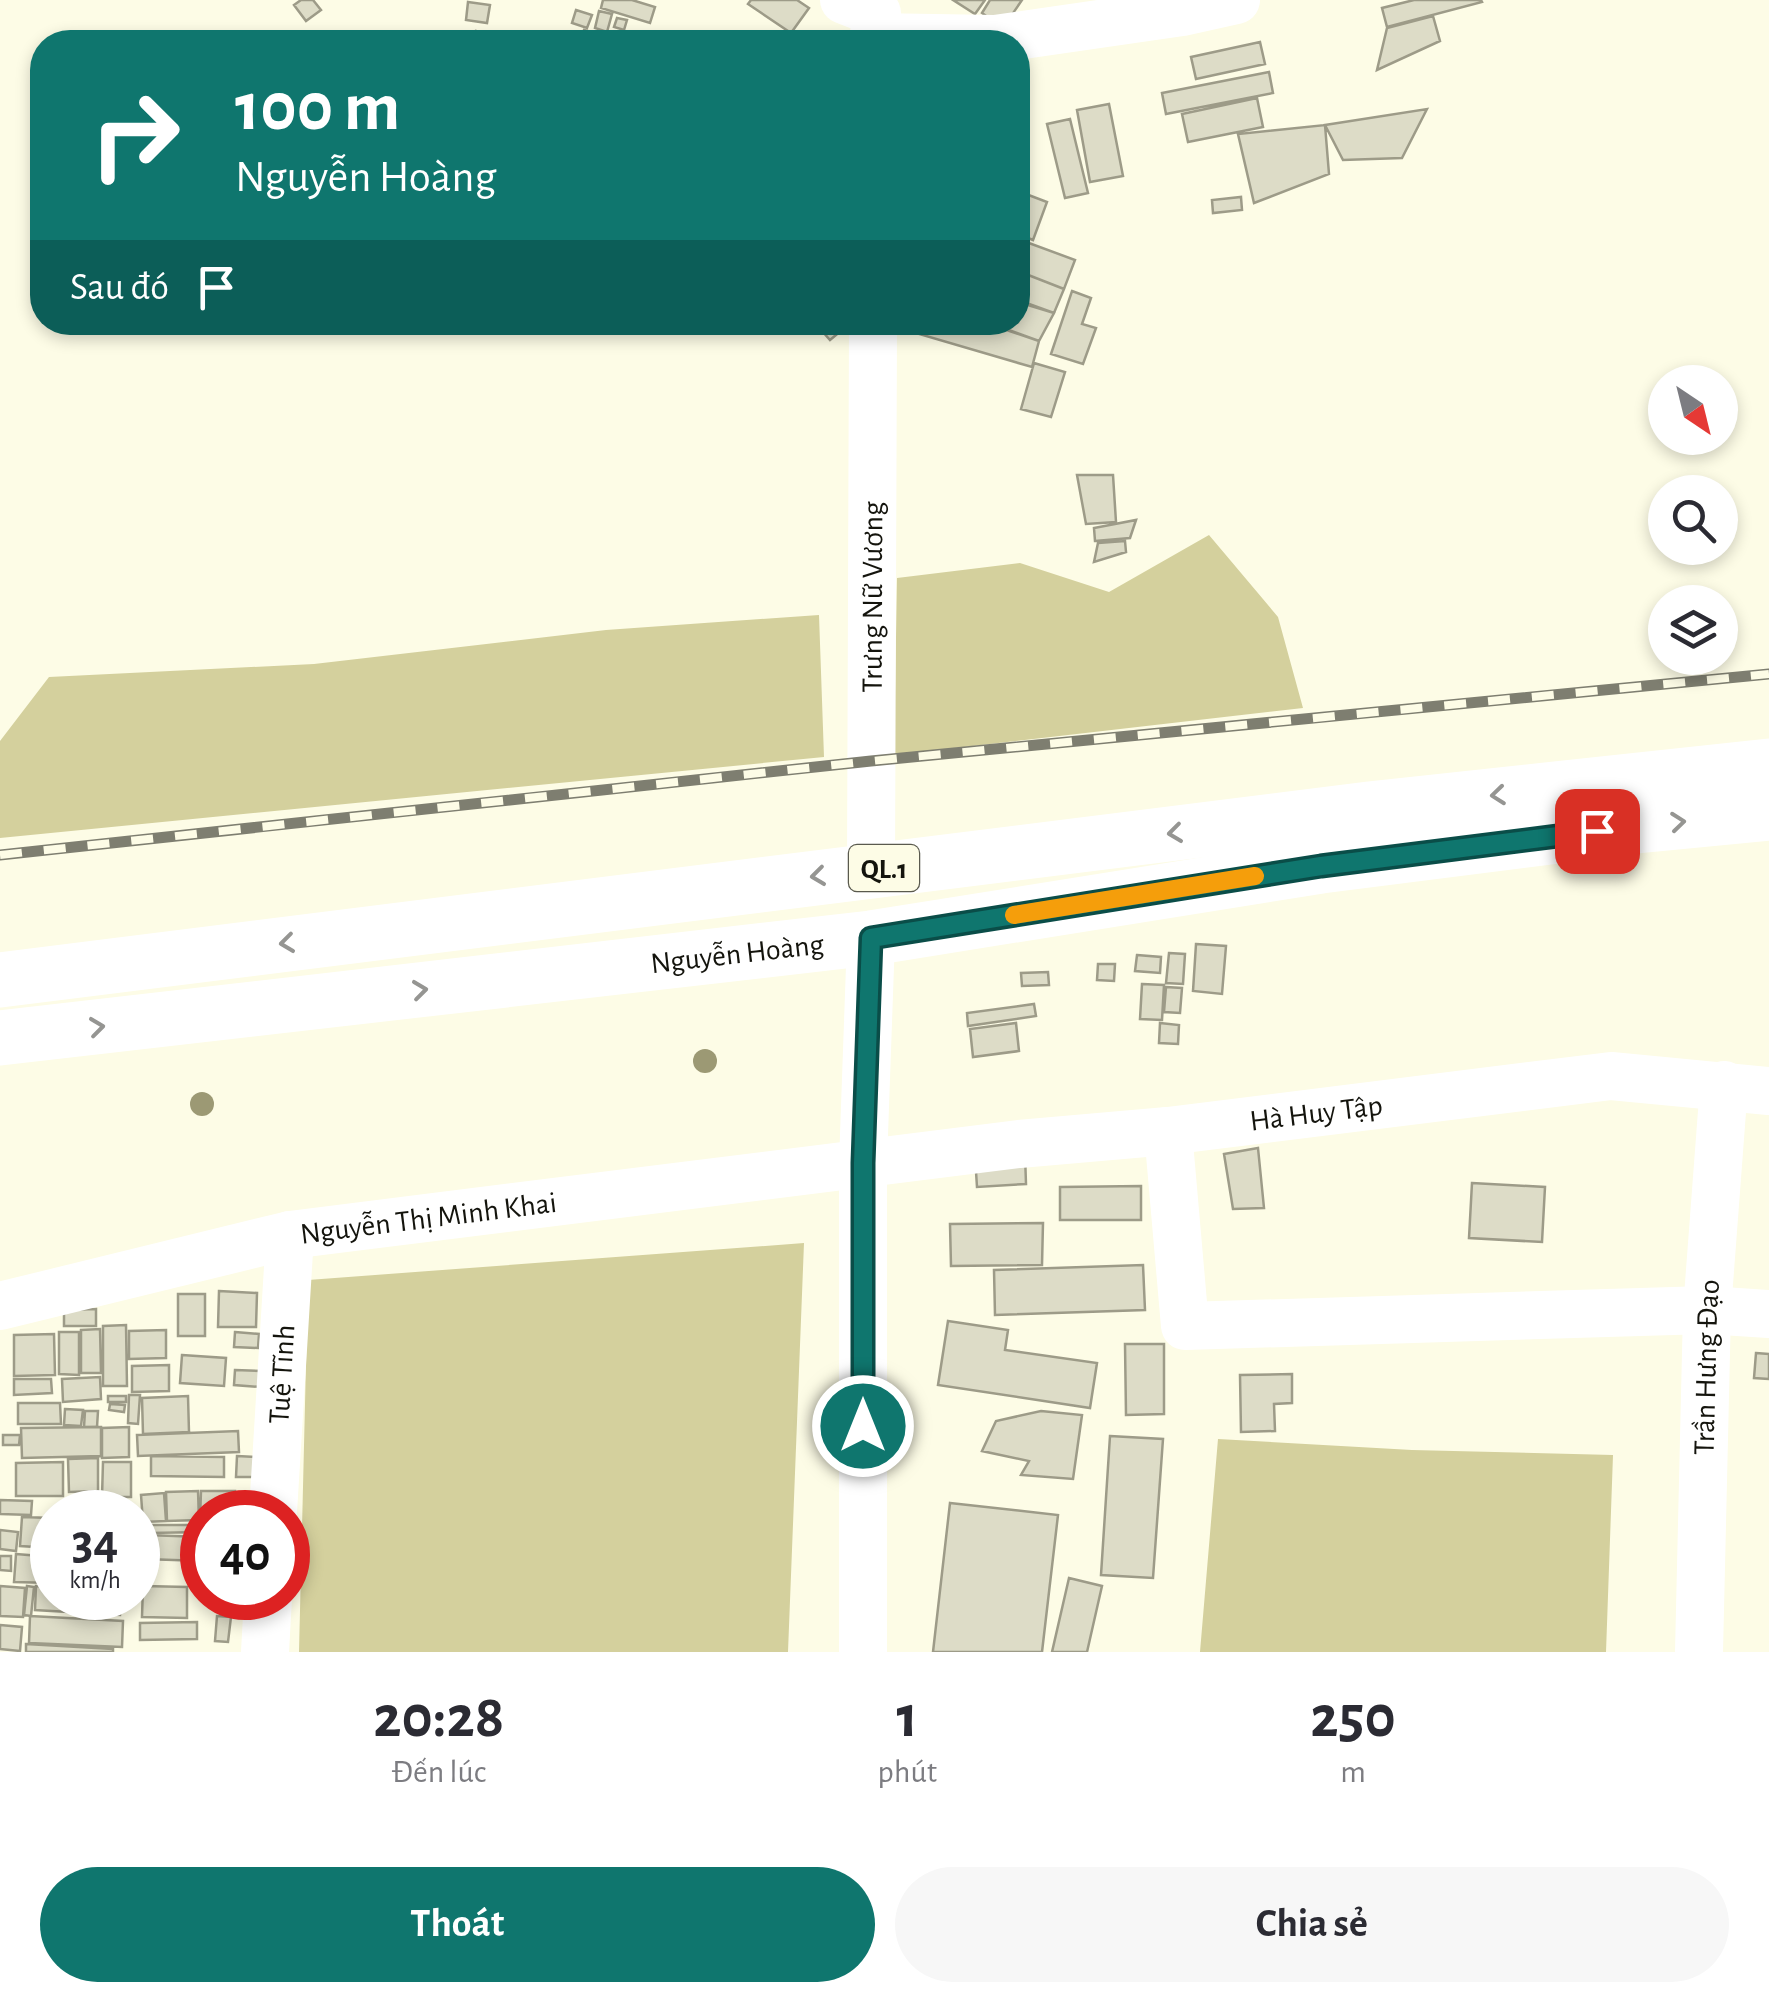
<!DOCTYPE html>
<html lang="vi">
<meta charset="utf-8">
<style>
:root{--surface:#fff;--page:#f7f7f7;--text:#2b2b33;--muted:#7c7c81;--accent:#0f766e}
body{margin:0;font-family:"Alegreya Sans",sans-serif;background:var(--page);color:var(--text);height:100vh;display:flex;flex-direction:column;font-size:38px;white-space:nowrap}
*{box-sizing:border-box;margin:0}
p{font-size:32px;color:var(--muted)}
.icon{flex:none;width:55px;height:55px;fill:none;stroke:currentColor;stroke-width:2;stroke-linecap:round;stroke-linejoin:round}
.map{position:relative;height:1652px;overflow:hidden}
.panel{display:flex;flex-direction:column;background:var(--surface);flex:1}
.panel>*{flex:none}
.guide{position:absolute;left:30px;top:30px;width:1000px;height:305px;border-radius:40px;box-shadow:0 5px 15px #0003;background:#0f766e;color:#fff;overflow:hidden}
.needle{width:65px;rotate:145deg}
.fabs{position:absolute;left:1648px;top:365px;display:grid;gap:20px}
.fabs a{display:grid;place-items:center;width:90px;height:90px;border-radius:50%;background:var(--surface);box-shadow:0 5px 15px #0003;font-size:50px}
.speed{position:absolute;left:30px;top:1490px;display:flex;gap:20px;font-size:50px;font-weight:700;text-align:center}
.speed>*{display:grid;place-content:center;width:130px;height:130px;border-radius:50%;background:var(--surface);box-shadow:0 5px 15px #0003;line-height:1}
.speed small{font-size:25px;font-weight:400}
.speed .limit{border:15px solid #d22;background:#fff;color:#111}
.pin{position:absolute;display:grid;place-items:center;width:85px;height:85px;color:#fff;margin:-42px;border-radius:20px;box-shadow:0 5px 15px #0006}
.me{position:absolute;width:110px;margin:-55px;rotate:0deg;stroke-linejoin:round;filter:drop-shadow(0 0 8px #0008)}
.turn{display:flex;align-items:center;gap:35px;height:210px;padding:0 40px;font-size:45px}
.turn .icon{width:130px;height:130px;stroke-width:2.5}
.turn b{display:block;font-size:70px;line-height:85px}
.then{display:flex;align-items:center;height:95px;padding:0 40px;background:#0003;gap:20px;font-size:38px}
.eta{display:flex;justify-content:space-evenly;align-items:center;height:170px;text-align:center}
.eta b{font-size:60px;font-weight:700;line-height:70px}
.cta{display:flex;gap:20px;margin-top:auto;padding:20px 40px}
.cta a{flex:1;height:115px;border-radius:60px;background:var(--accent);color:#fff;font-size:40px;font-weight:700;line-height:115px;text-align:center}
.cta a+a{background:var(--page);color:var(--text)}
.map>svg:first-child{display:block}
.green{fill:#d4d09d}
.building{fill:#dddcc7;stroke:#9d9b88;stroke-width:2.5}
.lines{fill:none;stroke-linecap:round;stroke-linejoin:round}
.minor{stroke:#fff;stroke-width:48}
.highway{stroke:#fff;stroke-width:55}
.rail-casing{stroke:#7e7e70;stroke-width:11}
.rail{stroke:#fdfce6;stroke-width:8;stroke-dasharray:22;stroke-linecap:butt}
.tree{fill:#9c9974}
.oneway{stroke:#959592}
.route-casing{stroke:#0a4d48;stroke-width:25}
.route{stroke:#0f766e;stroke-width:18}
.slow{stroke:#f59e0b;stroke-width:18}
.labels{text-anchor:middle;stroke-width:8;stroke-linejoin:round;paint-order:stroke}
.shield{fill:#fdfce6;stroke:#5a5a4e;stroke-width:2.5}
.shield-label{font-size:28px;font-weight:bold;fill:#14140d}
.street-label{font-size:30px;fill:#14140d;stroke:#fdfce6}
</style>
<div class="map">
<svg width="1769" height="1652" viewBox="0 0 1769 1652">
<rect width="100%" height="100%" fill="#fdfce6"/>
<path class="green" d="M1209,535L1278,617L1303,708L894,755L897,578L1020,563L1109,592Z
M819,615L824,757L0,838V741L49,677L314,664L606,630Z
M804,1243L788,1652H299L308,1280Z
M1218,1439L1412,1450L1613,1455L1606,1652H1200Z"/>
<path class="building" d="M301,0H313L321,10L306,21L294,5Z
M603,0H632L655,7L650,23L601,8Z
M751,0H797L809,8L791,33L748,4Z
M953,0H985L975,14Z
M990,0H1022L1003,28L982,13Z
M1414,0H1481L1482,2L1387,27L1382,8Z
M468,2L490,5L487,23L466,20Z
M576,10L592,15L587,28L572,23Z
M599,11L612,14L607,32L595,28Z
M1433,16L1440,41L1377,70L1387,28Z
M617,18L627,20L624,30L614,27Z
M584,30L609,37L608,42H581Z
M476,31L499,35L498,42H474Z
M504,32L526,37L525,42H501Z
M1260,42L1265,64L1196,79L1191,57Z
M1269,72L1273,93L1166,114L1162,93Z
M1257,98L1263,127L1188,142L1182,114Z
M1109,104L1123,176L1090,182L1077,110Z
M1427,109L1402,158L1343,160L1325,125Z
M1070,119L1088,193L1065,198L1047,124Z
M1325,125L1329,174L1254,203L1238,134Z
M1018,191L1047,202L1033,240L1018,234Z
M1241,197L1242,210L1213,213L1212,200Z
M1018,239L1075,260L1064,289L1018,271Z
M1018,271L1064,289L1054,313L1018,300Z
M1072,291L1091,298L1082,324L1096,328L1083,364L1051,354Z
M1018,302L1054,313L1039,341L987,322H1018Z
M846,322L848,325L830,340L815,323Z
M904,322H983L1039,341L1032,367L902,329Z
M1034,363L1065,372L1051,417L1021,409Z
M1077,475H1113L1116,522L1086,524Z
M1136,520L1130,538L1095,541L1094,528Z
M1125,541L1126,552L1094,562L1098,543Z
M1196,944L1226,946L1222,994L1193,991Z
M1169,953L1185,954L1183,984L1166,983Z
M1137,955L1161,957L1160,973L1135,971Z
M1098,964H1115L1114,981L1097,980Z
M1048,972L1049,985L1022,986L1021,973Z
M1142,984L1164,985L1162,1020L1140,1019Z
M1166,987L1182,988L1180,1013L1164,1012Z
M1034,1004L1036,1016L968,1026L967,1013Z
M1016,1023L1019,1051L973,1057L970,1029Z
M1160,1023L1179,1025L1178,1044L1159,1043Z
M1258,1148L1264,1208L1233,1209L1224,1154Z
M1025,1154L1026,1184L977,1187L975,1156Z
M1472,1183L1545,1187L1542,1242L1469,1238Z
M1141,1186V1220H1060V1187Z
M1043,1223L1042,1265L951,1266L950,1224Z
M1143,1265L1145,1310L995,1315L994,1270Z
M219,1291L257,1293L256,1327H218Z
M178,1294H205V1336H178Z
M96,1309V1326H64V1310Z
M948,1321L1008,1330L1005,1350L1097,1363L1090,1408L938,1385Z
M126,1325L127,1386H103V1326Z
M100,1329L101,1373H81V1330Z
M166,1330V1358L129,1359V1331Z
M59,1332H79V1375L59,1374Z
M235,1332L259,1334L258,1348L234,1347Z
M54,1334L55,1375L14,1376V1335Z
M1125,1344H1164V1414L1126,1415Z
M1756,1353L1769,1354V1379L1754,1378Z
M182,1355L226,1358L224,1386L180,1383Z
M169,1365V1391L132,1392V1366Z
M235,1370L261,1371V1387L234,1385Z
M1292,1374V1403L1274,1404L1275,1431L1241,1432L1240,1375Z
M100,1377L101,1399L63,1402L62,1379Z
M14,1379H51L52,1393L14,1395Z
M129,1395H140L138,1424L128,1423Z
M108,1396H126V1402H108Z
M188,1396L189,1432L143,1434L142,1398Z
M18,1403H60L61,1424H18Z
M110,1404L125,1405L124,1412L109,1410Z
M65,1409L83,1410L81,1426L64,1425Z
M85,1411H98L97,1427H84Z
M1041,1411L1082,1415L1073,1479L1021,1475L1029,1461L982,1451L996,1421Z
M101,1427V1456L22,1458L21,1428Z
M129,1427V1457L102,1458V1428Z
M238,1431L239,1452L138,1456L137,1435Z
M3,1435H20L19,1445H3Z
M1110,1436L1163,1439L1153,1578L1101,1575Z
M151,1456L224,1457V1477L151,1476Z
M237,1456L257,1457V1477H236Z
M98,1458V1491L69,1492L68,1459Z
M63,1462V1496H16V1463Z
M103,1462H131V1497H102Z
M198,1491L199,1520L167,1521L166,1492Z
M201,1491H235L234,1512H202L200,1519Z
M164,1493L166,1521L143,1522L141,1495Z
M238,1493L260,1494L258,1512H237Z
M0,1500L32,1501L31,1515L0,1514Z
M80,1501L123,1504V1512H79Z
M950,1503L1058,1515L1042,1652H933Z
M129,1511L142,1512L139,1557L138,1512Z
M22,1517L52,1518V1548L20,1546Z
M150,1525H202V1532L150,1533Z
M0,1530L18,1532L16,1551L0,1549Z
M146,1535L202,1537V1561L145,1559Z
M16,1554L52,1557V1583L14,1582Z
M0,1556H11V1571L0,1570Z
M1069,1578L1102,1586L1087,1652H1052Z
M0,1586L25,1588L23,1617L0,1616Z
M27,1586L34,1587L31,1616L24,1615Z
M36,1586L52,1587V1598H121L120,1615L35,1610Z
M143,1586L187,1587V1618L142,1617Z
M211,1598H236V1605L211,1604Z
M30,1616L123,1621L122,1647L29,1643Z
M217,1616L231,1617L228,1642L215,1641Z
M197,1622V1639L140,1640V1623Z
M0,1625L22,1627L20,1651L0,1649Z
M26,1644L113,1649V1652H26Z"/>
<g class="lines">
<g class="minor">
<path d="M844,0L877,13"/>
<path d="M873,37L995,39L1182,12L1236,0"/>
<path id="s1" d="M871,869L873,322"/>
<path d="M1168,1131L1185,1326L1707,1310L1769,1314"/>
<path id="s2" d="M0,1306L290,1235L1019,1144L1168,1131L1611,1076L1769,1091"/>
<path id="s3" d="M273,1512L290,1235"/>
<path d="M265,1652L268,1598"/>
<path d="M863,1652V1163L871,938"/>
<path id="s4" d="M1699,1652L1707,1310L1724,1085"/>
</g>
<g class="highway">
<path d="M0,980L1369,809L1769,766"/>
<path id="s5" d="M0,1038L871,938L1321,866L1637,826L1769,813"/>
</g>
<defs>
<path id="rail" d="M0,855L871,761L1769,674"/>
</defs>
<use href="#rail" class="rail-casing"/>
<use href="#rail" class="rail"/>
</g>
<g class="tree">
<circle cx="705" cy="1061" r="12"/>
<circle cx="202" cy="1104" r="12"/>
</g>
<defs><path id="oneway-chevron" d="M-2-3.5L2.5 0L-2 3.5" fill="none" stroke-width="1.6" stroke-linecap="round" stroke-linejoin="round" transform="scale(2.5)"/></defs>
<g class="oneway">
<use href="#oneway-chevron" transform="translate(1498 795) rotate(174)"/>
<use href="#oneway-chevron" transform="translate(1678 822) rotate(-6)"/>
<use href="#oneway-chevron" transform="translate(1175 833) rotate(173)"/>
<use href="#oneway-chevron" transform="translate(818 876) rotate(173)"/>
<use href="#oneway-chevron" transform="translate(287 943) rotate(173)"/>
<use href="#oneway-chevron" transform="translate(420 990) rotate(-7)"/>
<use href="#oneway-chevron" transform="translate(97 1027) rotate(-7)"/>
</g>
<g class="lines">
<defs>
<path id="route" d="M863,1426V1163L871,938L1321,866L1597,831"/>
</defs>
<use href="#route" class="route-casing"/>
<use href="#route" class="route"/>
<path class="slow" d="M1014,915L1255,876"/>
</g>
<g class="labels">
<rect class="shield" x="849" y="845" width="70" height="46" rx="8"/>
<g class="shield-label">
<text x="884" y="878">QL.1</text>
</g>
<g class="street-label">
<text dy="10" stroke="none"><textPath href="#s1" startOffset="272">Trưng Nữ Vương</textPath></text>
<text dy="10" stroke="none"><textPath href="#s5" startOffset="742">Nguyễn Hoàng</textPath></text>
<text dy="10" stroke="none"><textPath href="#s2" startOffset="1332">Hà Huy Tập</textPath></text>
<text dy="10" stroke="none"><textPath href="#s2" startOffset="438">Nguyễn Thị Minh Khai</textPath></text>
<text dy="10" stroke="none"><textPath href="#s4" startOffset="285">Trần Hưng Đạo</textPath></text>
<text dy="10" stroke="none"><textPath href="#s3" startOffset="138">Tuệ Tĩnh</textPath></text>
</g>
</g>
</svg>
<div class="fabs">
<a><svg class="needle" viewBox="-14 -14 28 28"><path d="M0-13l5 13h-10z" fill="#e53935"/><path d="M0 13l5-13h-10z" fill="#7c7c81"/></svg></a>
<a><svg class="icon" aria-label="search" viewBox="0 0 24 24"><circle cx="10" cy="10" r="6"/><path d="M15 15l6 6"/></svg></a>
<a><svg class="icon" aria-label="layers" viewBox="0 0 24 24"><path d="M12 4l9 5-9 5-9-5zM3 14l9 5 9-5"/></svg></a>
</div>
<div class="speed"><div>34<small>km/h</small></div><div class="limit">40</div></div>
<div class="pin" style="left:1597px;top:831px;background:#d93025"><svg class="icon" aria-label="arrive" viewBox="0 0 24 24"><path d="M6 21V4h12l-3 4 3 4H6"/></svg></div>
<svg class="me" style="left:863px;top:1426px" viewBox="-20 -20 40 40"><circle r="17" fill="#0f766e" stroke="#fff" stroke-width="3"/><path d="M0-11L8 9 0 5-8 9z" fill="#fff"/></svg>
<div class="guide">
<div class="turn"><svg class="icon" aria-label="right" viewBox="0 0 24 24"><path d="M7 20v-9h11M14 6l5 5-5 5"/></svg><div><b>100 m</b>Nguyễn Hoàng</div></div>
<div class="then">Sau đó<svg class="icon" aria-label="arrive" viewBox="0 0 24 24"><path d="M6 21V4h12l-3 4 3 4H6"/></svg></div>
</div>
</div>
<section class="panel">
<div class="eta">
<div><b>20:28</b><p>Đến lúc</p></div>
<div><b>1</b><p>phút</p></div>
<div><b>250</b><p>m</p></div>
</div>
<div class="cta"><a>Thoát</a><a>Chia sẻ</a></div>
</section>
